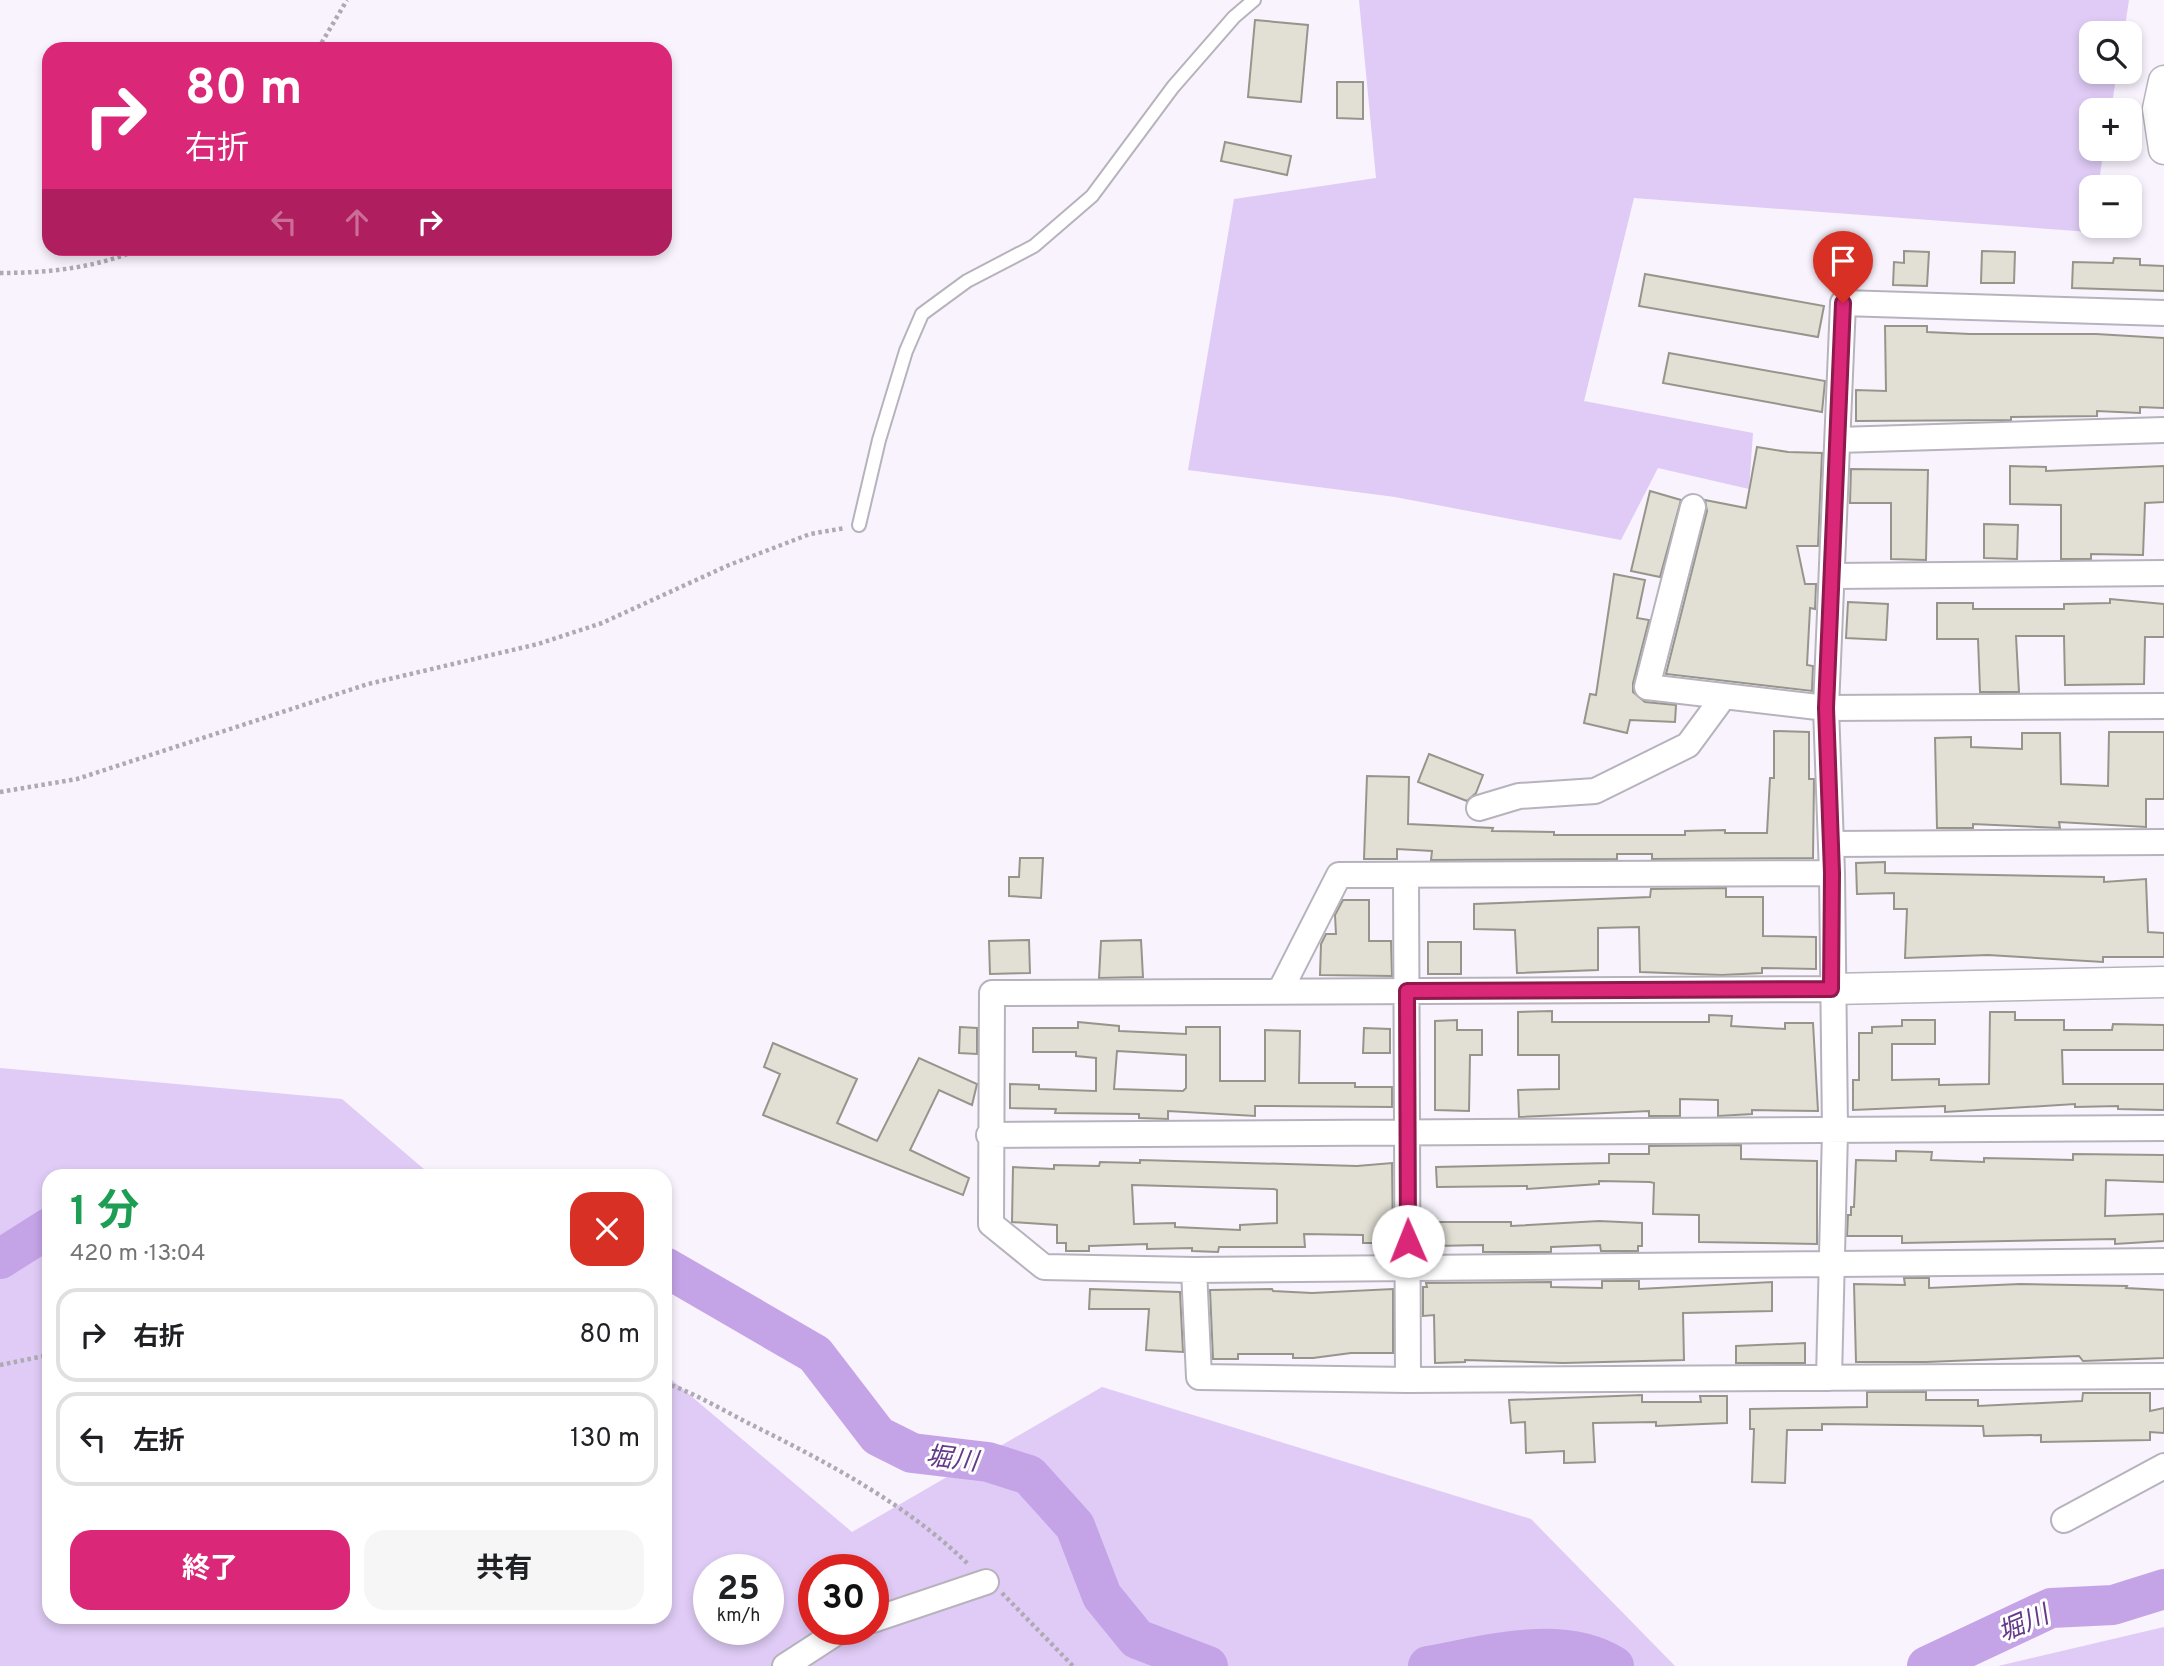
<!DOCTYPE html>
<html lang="ja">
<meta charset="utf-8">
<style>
:root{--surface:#fff;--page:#f6f6f6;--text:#202124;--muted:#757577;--line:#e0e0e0;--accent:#db2777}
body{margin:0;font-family:Overpass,"Noto Sans JP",sans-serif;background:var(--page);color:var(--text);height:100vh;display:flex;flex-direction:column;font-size:26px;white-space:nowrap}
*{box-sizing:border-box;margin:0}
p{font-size:23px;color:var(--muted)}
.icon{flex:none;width:38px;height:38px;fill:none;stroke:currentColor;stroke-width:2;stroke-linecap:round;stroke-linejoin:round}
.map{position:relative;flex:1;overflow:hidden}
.panel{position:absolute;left:42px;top:1169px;width:630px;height:455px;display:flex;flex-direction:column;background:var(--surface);border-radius:21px;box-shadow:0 4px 10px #0003}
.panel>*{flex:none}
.banner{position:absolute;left:42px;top:42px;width:630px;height:214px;border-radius:21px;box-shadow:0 4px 10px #0003;background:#db2777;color:#fff;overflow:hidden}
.buttons{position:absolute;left:2079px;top:21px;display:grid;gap:14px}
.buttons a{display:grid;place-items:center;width:63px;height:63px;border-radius:14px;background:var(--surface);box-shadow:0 4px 10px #0003;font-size:35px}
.speed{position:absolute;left:693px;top:1554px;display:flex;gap:14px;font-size:35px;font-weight:700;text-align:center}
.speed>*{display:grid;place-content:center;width:91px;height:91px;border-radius:50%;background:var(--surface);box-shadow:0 4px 10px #0003;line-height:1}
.speed small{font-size:18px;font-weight:400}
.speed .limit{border:10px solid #d22;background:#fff;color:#111}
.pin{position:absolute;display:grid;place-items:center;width:60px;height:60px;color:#fff;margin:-72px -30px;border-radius:50% 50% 50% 0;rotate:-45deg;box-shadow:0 0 7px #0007}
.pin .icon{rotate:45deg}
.me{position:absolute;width:77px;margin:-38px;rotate:359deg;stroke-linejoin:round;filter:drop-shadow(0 0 5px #0008)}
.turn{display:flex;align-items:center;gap:24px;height:147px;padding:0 28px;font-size:32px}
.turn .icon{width:91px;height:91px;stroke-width:2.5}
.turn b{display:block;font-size:49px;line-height:60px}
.lanes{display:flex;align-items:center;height:66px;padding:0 28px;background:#0003;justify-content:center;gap:35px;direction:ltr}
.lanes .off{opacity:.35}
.round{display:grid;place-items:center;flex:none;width:74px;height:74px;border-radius:21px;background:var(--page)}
.headline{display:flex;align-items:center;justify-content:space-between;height:119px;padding:0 28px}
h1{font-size:42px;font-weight:700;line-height:52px;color:#1e9e55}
.action{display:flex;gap:14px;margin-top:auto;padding:14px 28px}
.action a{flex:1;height:80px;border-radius:21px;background:var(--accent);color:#fff;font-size:28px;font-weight:700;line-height:80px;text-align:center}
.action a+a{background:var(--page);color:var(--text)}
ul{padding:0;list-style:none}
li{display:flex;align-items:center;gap:21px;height:94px;margin:0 14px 10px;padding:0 14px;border:4px solid var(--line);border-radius:21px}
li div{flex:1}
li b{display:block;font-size:26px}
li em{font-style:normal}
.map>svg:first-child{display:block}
.green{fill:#dfcbf5;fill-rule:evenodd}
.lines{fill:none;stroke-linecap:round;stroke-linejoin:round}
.river{stroke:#c5a3e7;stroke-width:40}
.building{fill:#e2e0d5;stroke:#97958b;stroke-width:2;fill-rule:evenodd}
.service-casing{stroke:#b7b3bd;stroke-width:16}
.minor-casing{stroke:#b7b3bd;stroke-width:28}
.tertiary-casing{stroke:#b7b3bd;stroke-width:33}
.path{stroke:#aeaab2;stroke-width:4.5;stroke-dasharray:3.5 3.5;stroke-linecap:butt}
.service{stroke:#fff;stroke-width:12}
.minor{stroke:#fff;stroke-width:24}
.tertiary{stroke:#fff;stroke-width:30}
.route-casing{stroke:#8e194d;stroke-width:18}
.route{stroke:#db2777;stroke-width:12}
.labels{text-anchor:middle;stroke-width:6;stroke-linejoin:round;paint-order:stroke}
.water-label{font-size:26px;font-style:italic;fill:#653a89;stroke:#fff}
</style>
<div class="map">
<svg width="2164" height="1666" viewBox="0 0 2164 1666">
<rect width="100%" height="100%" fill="#f8f3fd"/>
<path class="green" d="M1359,0H2129L2124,33H2091V72H2117L2111,110H2091V149H2104L2098,187H2091L2090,232L1634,198L1584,401L1753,433L1749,489L1658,468L1621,540L1395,497L1188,470L1234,199L1376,178Z
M0,1068L342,1099L432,1176H49V1617H665V1374L852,1532L1102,1387L1531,1519L1675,1666H0ZM709,1570H768V1629H709ZM814,1570H873V1629H814Z
M2164,1627V1666H1998Z"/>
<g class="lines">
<path class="river" d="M0,1259L49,1228
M665,1267L815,1354L878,1436L912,1453L988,1462L1029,1475L1075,1526L1102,1596L1137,1639L1208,1666
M1428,1666C1486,1656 1561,1633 1614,1666
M1927,1666L2051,1608L2113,1605L2164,1589"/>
</g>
<path class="building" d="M1255,20L1308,25L1301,102L1248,97Z
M1337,82H1363V119L1337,118Z
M1225,142L1291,156L1287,175L1221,161Z
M1904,251L1929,252L1927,286L1893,285L1894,262L1904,263Z
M1982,251L2015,252L2014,283H1981Z
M2114,258L2140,259V265L2164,266V291L2072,288L2073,262L2113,263Z
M1645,274L1824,306L1818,337L1639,306Z
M1885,326H1927V332L1970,334H2096L2164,338V408L2140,407V413L2097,411V416L2011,417V420L1856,421V390L1886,391Z
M1669,353L1825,381L1822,412L1663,383Z
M1757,447L1788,452L1822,453L1818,546H1797L1805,584H1816L1815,609L1810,608L1807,665L1813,666L1812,691L1666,674L1707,511L1705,500L1746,508Z
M2010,466L2046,467V471L2164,466V502L2145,503L2143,555L2091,554V559H2061V505L2010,504Z
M1851,469L1928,470L1926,560L1891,559V503H1850Z
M1650,491L1681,500L1660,577L1631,571Z
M1984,524L2018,525L2017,559L1984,558Z
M1614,574L1645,580L1637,618L1649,620L1633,683V692L1645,702L1676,705L1675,722L1630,720L1627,733L1584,723L1590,694L1596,695Z
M2110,599L2164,604V637H2145L2144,684L2065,685L2064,636H2016L2019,692H1980L1978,639H1937V603H1973V609H2064V604L2110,603Z
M1848,602L1888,604L1886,640L1846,638Z
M1774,731L1809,732V779H1814L1813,858L1652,859V854H1617V859L1431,860L1432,851L1397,849V859H1364L1367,776L1409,777L1408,824L1493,828L1492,831L1554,832V835H1685V831L1725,830V833H1767L1770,778H1774Z
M2109,732H2164V799H2146V827L2059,822L2060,828L1973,824V828H1937L1935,738L1971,737V747L2022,749V733H2060L2061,784L2108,786Z
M1429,754L1483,775L1476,793L1467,801L1418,782Z
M1020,858H1043L1041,898L1009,896V877H1019Z
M1885,862V873L2104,877V882L2146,879L2148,932L2164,933V957H2103V962L1988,955L1905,958L1907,909H1894V893L1857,894L1856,863Z
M1726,888V897H1763V936L1816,937V969L1762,968V973L1722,975L1640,972L1639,927L1598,928V970L1517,973L1515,930L1474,929V904L1650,897L1651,889Z
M1343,900H1369V941H1391L1392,976L1320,975L1321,944L1326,934H1336L1335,915Z
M1029,940L1030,973L990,974L989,941Z
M1141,940L1143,977L1099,978L1101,941Z
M1428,942H1461V974H1428Z
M1552,1011V1022H1709V1015L1732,1016L1731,1026L1785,1029V1023H1813L1818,1111L1752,1110V1114L1718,1116V1100L1680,1099V1116H1649V1111L1519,1117L1518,1090L1559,1089V1055H1518V1012Z
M1990,1012H2015V1020H2064V1030H2112L2113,1024L2164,1025V1050H2062L2063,1084H2164V1110L2118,1109V1106L2075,1107V1104L1945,1112V1106L1853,1110V1080H1859V1033H1872V1027L1902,1026V1020H1935V1044H1892V1080L1939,1079V1085L1989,1084Z
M1457,1020V1030H1482V1055H1470L1469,1111L1435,1110V1021Z
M1078,1022L1119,1026V1031L1186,1034V1027H1220V1081H1265V1030L1300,1031L1299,1083H1355V1087H1392V1107L1255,1106V1116L1168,1111V1119L1139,1118V1114L1055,1113L1056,1109L1010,1108V1084L1039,1085V1089L1096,1091V1058L1076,1056V1052H1033V1028H1078ZM1117,1051L1186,1055V1088L1183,1091L1114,1089Z
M960,1027L977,1028V1054L959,1053Z
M1364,1028L1390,1029V1053H1363Z
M773,1043L857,1079L837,1123L877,1141L919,1058L977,1084L972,1105L939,1090L910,1150L969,1178L963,1195L763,1115L780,1074L764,1067Z
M1741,1145V1159L1817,1161V1244L1699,1242V1215L1653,1214L1654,1183L1650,1182L1599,1181V1184L1527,1189V1186L1437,1187L1436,1167L1609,1163V1154H1649V1146Z
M1896,1151L1932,1152L1931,1160L1984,1162V1158L2073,1160V1154L2164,1155V1182L2106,1180L2105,1216L2164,1214V1241L2115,1244V1239L1902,1243V1236H1847L1848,1215H1851V1207H1854L1856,1160L1896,1161Z
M1140,1160L1357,1166L1392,1163L1393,1243H1363V1235L1304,1234L1305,1247H1219L1218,1252L1192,1251V1248L1147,1249V1244L1089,1246V1251H1066V1243H1057V1225L1012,1222L1013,1167L1054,1169V1165L1099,1166L1100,1162L1140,1163ZM1132,1185L1274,1189L1277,1190V1223L1240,1225V1230L1175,1227V1223L1134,1224Z
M1599,1221L1642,1223V1246H1638V1251H1601L1600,1245L1551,1247V1252H1483V1245L1434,1246L1433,1222H1511V1226Z
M1904,1278H1929V1288L2020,1284L2127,1286L2126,1288L2164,1290V1358L2083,1361L2079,1356L1926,1362H1856L1854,1284L1905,1285Z
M1602,1281H1639V1289L1772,1282V1311L1683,1313L1684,1360L1563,1363L1465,1360V1362L1435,1363L1434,1315L1423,1316V1287H1427L1426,1283L1551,1282V1287L1602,1288Z
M1090,1289L1180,1292L1183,1352L1146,1350L1149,1309H1089Z
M1272,1289L1273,1291L1312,1293L1393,1289V1353H1351L1313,1358H1293V1354H1238V1359H1213L1210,1290Z
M1805,1343V1363H1736V1346Z
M1867,1392H1926V1400H1978V1406L2082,1401L2083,1393H2150V1411L2164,1408V1433L2150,1432V1440L2041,1442V1435L1984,1436L1983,1426L1822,1424V1430H1787L1785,1483L1752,1482L1754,1429H1750V1409L1867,1407Z
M1642,1395V1402H1701L1700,1396H1727V1423L1656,1426V1422L1593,1423L1595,1462L1564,1463V1451L1526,1453L1525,1422L1511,1423L1509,1400Z"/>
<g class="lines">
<defs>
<path id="service" d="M859,525L879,440L906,351L922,314L967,281L1034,246L1092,196L1173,87L1234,17L1254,0"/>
<path id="minor" d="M1838,440L2164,430
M1693,507L1647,687L1826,708L2164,706
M1832,576L2164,573
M1479,808L1519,796L1595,791L1688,745L1724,696
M1831,844L2164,842
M1406,877L1408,1380
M1281,989L1339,875L1832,873
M1831,989L992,993L991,1224L1044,1267L1194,1270L2164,1261
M989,1135L2164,1128
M1194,1270L1199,1377L1408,1380L2164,1376
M1829,1378L1835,1131L1832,873L1826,708L1843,303L2164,313
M2064,1520L2164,1466
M873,1620L986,1582
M785,1666L836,1633L847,1629"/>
<path id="tertiary" d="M2164,81L2158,109L2164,149
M1831,989L2164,982"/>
</defs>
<use href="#service" class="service-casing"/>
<use href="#minor" class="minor-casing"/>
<use href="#tertiary" class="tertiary-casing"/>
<path class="path" d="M318,49L347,0
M0,273C48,273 97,268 142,248
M0,792L77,779L368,684L538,644L602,623L729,565L810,534L845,528
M0,1365L49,1355
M665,1383C694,1393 721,1409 748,1423C825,1461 907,1504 969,1565
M1002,1593L1073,1666"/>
<use href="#service" class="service"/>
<use href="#minor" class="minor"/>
<use href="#tertiary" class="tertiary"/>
</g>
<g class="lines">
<defs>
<path id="route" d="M1408,1241L1407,991L1831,989L1832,873L1826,708L1843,303"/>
</defs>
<use href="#route" class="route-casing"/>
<use href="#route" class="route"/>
</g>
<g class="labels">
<g class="water-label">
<text transform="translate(952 1458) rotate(7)" y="9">堀川</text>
<text transform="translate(2023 1623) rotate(-23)" y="9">堀川</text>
</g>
</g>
</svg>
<div class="buttons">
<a><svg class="icon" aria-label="search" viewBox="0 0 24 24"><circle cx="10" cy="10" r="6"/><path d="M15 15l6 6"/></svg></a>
<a>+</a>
<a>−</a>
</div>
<div class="speed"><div>25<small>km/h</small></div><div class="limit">30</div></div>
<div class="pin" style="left:1843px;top:303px;background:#d93025"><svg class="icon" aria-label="arrive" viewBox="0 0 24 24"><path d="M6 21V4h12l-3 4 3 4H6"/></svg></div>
<svg class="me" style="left:1408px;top:1241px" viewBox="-20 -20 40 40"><circle r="19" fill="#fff"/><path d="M0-13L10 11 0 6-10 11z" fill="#db2777"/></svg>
<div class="banner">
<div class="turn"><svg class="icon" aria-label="right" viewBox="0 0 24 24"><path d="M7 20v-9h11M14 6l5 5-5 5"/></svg><div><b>80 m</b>右折</div></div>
<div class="lanes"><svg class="icon off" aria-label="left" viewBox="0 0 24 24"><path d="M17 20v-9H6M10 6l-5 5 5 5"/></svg><svg class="icon off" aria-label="ahead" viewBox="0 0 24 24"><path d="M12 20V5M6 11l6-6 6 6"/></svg><svg class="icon" aria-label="right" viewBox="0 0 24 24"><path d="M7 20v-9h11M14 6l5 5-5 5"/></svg></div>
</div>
<section class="panel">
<div class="headline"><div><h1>1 分</h1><p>420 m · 13:04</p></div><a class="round" style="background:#d93025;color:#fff"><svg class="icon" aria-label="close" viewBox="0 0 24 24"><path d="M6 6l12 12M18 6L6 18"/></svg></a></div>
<ul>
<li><svg class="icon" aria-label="right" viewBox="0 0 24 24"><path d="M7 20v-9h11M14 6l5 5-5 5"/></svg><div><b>右折</b></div><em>80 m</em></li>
<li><svg class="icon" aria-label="left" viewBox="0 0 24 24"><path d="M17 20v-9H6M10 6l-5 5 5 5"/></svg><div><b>左折</b></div><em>130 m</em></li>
</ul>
<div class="action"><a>終了</a><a>共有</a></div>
</section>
</div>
